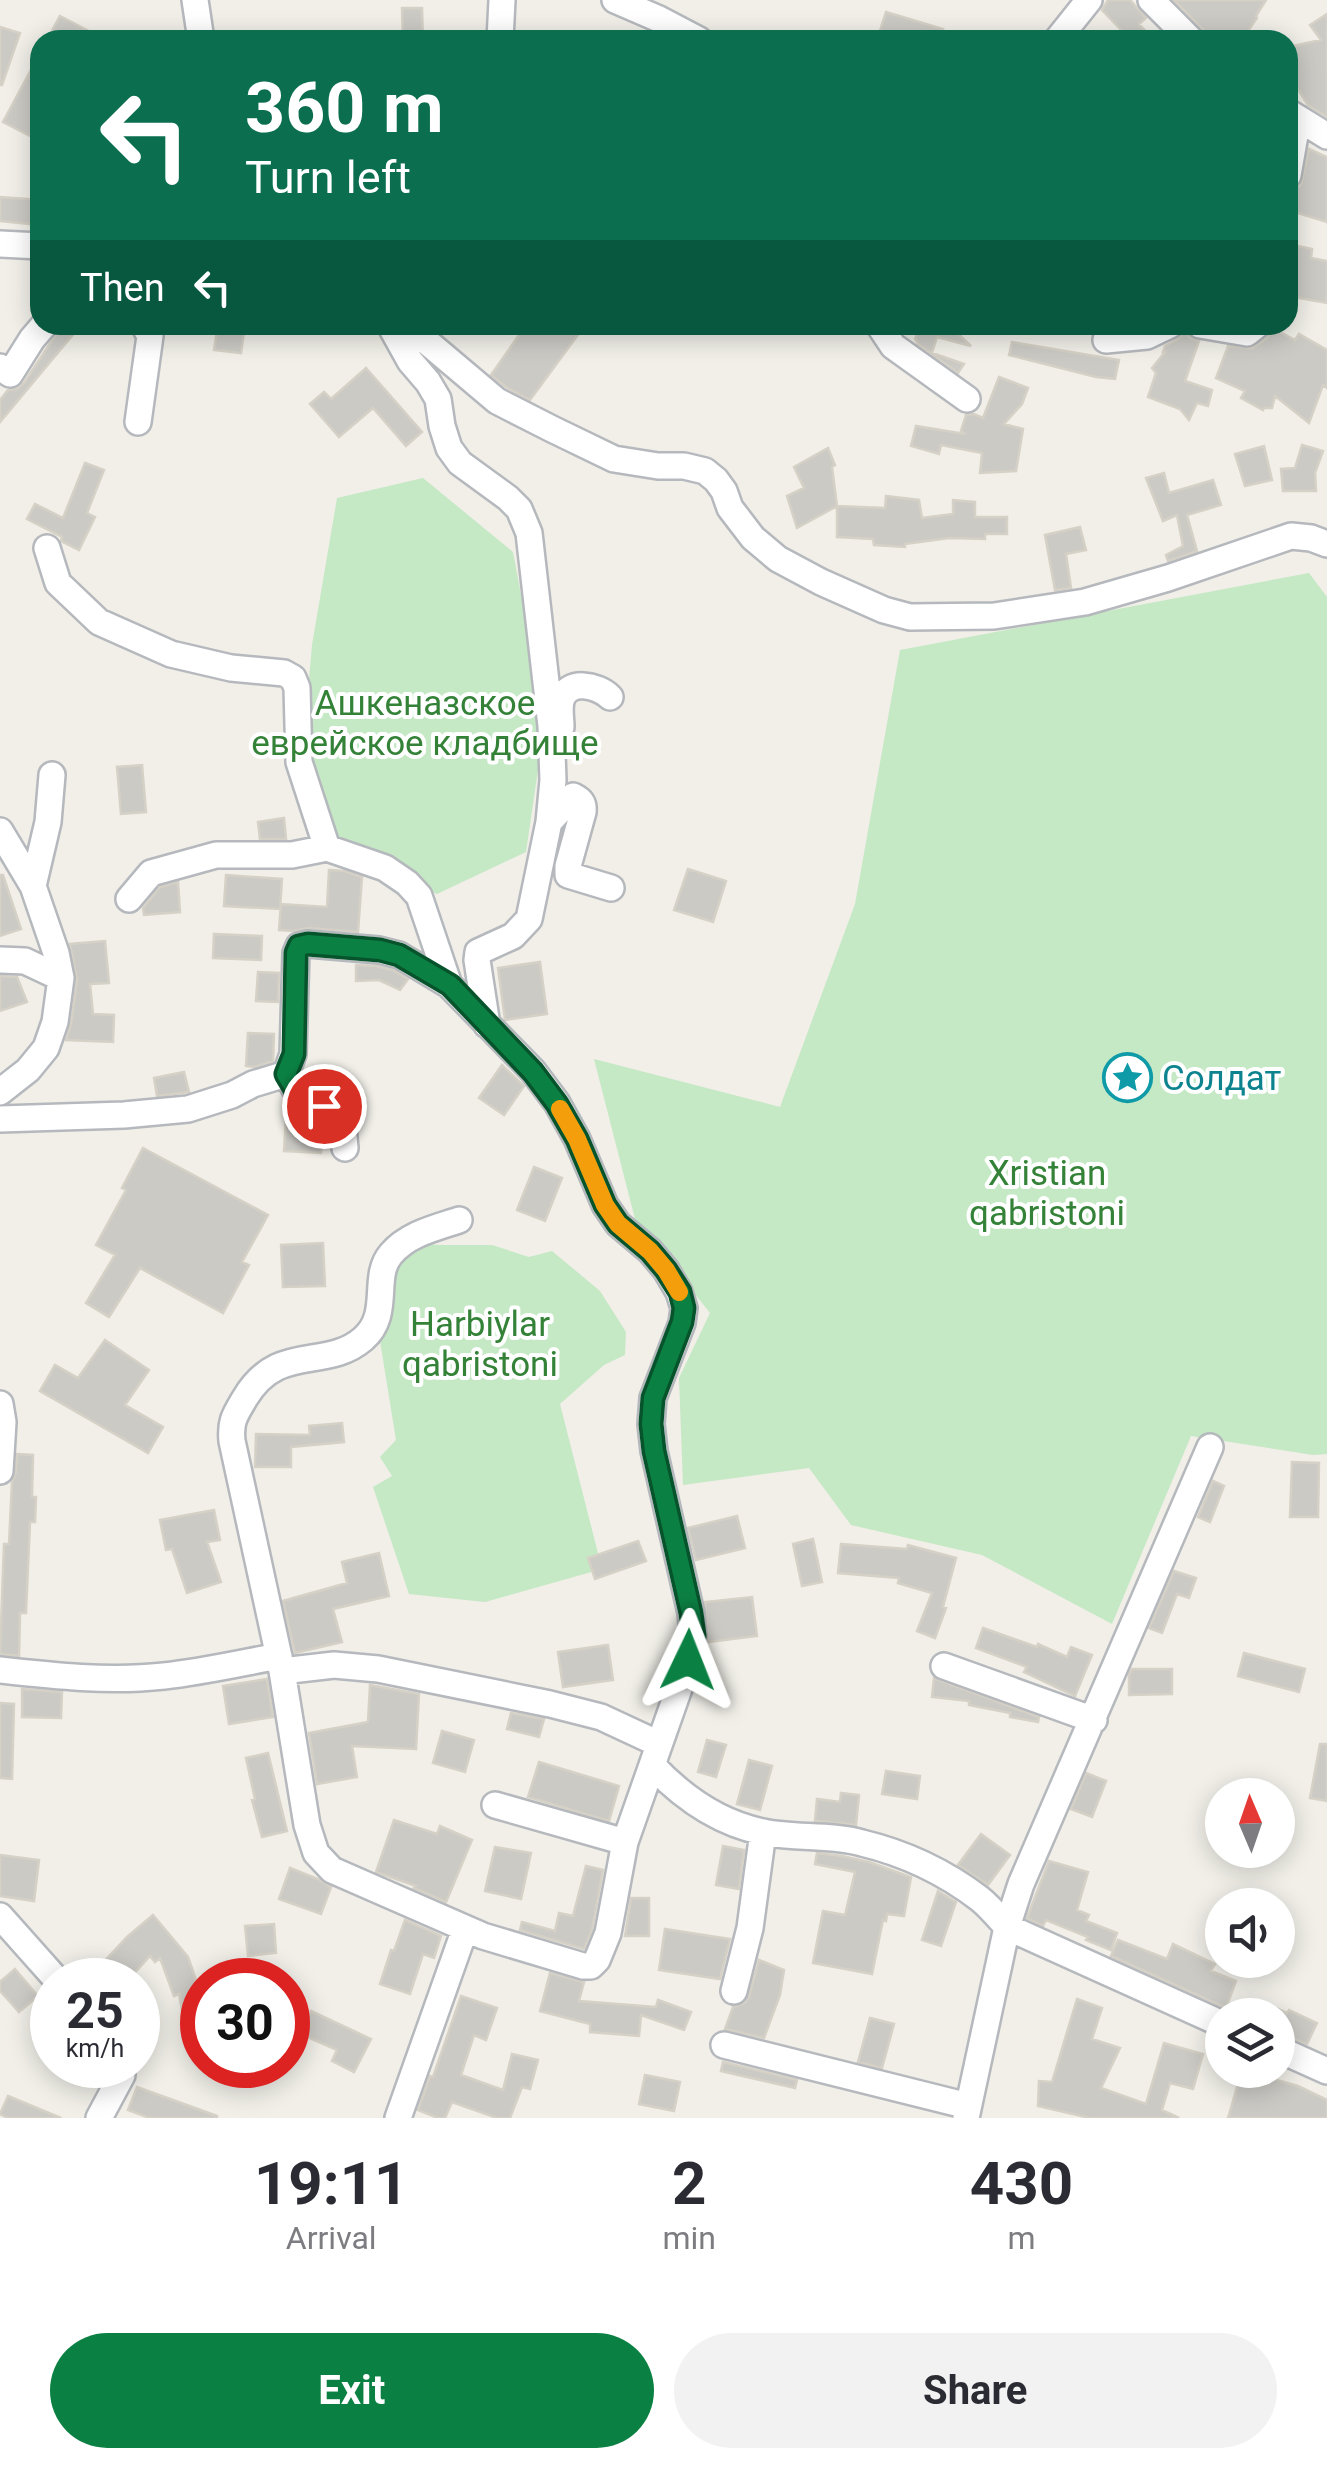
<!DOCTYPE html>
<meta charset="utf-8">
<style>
:root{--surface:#fff;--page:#f2f2f3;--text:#2b2b33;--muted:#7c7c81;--accent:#0b8043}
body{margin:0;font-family:Roboto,sans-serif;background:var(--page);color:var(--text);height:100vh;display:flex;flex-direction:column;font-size:38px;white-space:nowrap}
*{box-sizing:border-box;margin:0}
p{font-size:32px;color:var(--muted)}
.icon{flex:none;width:55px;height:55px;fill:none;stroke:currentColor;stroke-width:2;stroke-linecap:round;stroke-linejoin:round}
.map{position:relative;height:2118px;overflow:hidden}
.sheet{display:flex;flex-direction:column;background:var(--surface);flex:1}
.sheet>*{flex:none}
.banner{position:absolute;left:30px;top:30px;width:1268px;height:305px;border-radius:30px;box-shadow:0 5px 25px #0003;background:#0b6e4f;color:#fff;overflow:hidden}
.needle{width:65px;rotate:358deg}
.tools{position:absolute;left:1205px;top:1778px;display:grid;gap:20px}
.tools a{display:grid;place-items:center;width:90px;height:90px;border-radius:50%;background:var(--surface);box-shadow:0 5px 25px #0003;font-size:50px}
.speed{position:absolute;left:30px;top:1958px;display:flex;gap:20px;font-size:50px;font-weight:700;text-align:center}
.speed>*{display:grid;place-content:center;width:130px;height:130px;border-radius:50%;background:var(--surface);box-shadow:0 5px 25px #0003;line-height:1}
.speed small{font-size:25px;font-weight:400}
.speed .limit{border:15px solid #d22;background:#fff;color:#111}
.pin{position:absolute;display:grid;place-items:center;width:85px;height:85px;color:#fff;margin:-42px;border:5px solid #fff;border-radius:50%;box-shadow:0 2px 10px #0007}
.me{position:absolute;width:110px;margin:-55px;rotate:2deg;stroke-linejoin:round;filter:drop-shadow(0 0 8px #0008)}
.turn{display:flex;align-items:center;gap:35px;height:210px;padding:0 50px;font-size:45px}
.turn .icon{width:130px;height:130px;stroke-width:2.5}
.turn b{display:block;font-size:70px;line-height:85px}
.then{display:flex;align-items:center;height:95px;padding:0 50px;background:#0003;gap:20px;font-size:38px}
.eta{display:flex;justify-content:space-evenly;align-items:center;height:170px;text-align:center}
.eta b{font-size:60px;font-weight:700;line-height:70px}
.button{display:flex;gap:20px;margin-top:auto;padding:20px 50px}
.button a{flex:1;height:115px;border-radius:60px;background:var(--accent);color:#fff;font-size:40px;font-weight:700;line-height:115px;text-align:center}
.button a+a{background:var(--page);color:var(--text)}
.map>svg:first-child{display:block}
.green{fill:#c5e8c5}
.building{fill:#cccac5;stroke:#d6d1c6;stroke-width:2.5}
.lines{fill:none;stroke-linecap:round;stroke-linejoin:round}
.minor-casing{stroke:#b5b8bc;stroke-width:30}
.minor{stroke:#fff;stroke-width:25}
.route-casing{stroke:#07532c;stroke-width:25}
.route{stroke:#0b8043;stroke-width:18}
.slow{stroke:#f59e0b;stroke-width:18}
.labels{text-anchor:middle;stroke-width:8;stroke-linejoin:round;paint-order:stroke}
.park-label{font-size:35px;fill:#348238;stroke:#fff}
.culture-label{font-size:35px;fill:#0d838f;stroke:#fff;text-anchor:start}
</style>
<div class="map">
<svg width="1327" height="2118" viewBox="0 0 1327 2118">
<rect width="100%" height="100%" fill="#f1efe8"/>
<path class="green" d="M423,478L513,552L545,722L526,852L437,894L330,848L301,770L312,645L337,498Z
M1309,573L1327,597V1454L1313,1455L1191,1436L1112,1624L982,1555L851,1525L809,1468L683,1485L679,1378L710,1313L635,1219L594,1059L780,1107L855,904L900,650Z
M406,1240L437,1245H492L529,1257L552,1251L600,1291L626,1332L625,1355L604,1365L560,1404L602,1569L485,1602L409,1594L373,1487L392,1476L380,1457L396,1440L375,1310Z"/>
<path class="building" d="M1108,0H1130L1146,18L1139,24L1154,40H1131L1102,10Z
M1174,0H1266L1256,16L1257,18L1242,40H1213Z
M402,8H422L423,40H403Z
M886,12L943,29L939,40H898L879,34Z
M1327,14V117L1308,105L1296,86L1288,96V47L1321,40L1310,25Z
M60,16L106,40H47Z
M0,27L20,33L2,85H0Z
M40,53V132L36,139L3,122Z
M1309,149L1327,157V222L1288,210V191L1294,190L1301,185Z
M0,197L40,200V225L0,221Z
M1288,244L1312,249L1311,258L1327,261V303L1288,296Z
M62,325H81L0,422V400L8,390L16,389L24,383Z
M218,325H245L241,353L214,350Z
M526,325H570L580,332L530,400L506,387L491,375Z
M909,325H949L971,346L937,337L932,353L964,364L958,373L918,344L915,339L918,332L908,330Z
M1273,328L1295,340L1299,334L1327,350V388L1323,385L1309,423L1275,396L1272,408H1264L1263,410L1241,398L1245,391L1216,378L1228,346L1252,348L1267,338Z
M1185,330L1190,338L1199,341L1185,381L1212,390L1208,406L1197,403L1189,420L1180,409L1148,397L1156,373L1152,368L1165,352H1163L1165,346L1178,339Z
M1012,342L1119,360L1115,379L1096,377L1009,355Z
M366,368L422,432L406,446L373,408L339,437L310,404L324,392L331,399Z
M999,377L1028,388L1022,404L1004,424L1023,429L1016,471L980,473L982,453L941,445L939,454L911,446L916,426L965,434L961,431L966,415L974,414L983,418Z
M1302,445L1323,451L1315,473L1316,491H1283L1281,469L1295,468Z
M1264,446L1272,480L1245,486L1235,454Z
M828,448L835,465L832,467L837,506L797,528L787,496L804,488L794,467Z
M85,463L104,470L87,513L95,517L79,550L61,541L62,537L27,519L35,504L63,518Z
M1164,473L1169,493L1213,480L1221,505L1187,515L1197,551L1168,561L1166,555L1183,546L1177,515L1163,521L1146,478Z
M886,496L919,500L922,518L953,514V500L975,502V517H1007V534H985V539L949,538L905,544V547L874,545L873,539L837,537V506L885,508Z
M1080,527L1086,550L1066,554L1071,588L1055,590L1045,535Z
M142,765L146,812L121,814L117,767Z
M284,818L286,839H260L258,822Z
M688,869L726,881L713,922L674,910Z
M329,870L345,871L362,877L358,932L309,928L294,931L279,930L281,904L327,907Z
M0,875H3L21,929L0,936Z
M226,875L282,879L280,909L224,906Z
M178,882L180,912L144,915L143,908L160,887Z
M214,934L262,936L261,960L213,958Z
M105,941L109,983L90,984L93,1014L114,1015L113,1042L66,1040L71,1024L77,980L70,944Z
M540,962L547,1014L505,1020L498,968Z
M356,965L376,966L393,970L408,979L400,990L379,980L356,981Z
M258,972L279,973L278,1002L256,1001Z
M0,976L17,977L27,1002L0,1011Z
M248,1033L274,1034L273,1061L254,1067L246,1066Z
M502,1065L524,1086L504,1115L479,1098Z
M184,1072L189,1092L157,1096L154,1078Z
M286,1115L311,1117L323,1123L321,1153L284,1151Z
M143,1148L268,1215L242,1262L249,1265L223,1313L140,1268L109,1317L86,1303L115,1255L96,1245L126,1190L122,1188Z
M534,1167L562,1178L545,1221L517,1210Z
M323,1243L325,1286L283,1287L281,1245Z
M105,1340L149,1370L125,1405L163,1427L148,1453L40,1391L55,1365L78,1378Z
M342,1423L344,1442L291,1447V1467H255L256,1434L310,1435L309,1426Z
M17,1454L33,1455L32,1497H36L35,1522H30L26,1613H20L19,1656L0,1654L4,1544H9L12,1482L16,1472Z
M1292,1462L1319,1463L1318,1517H1290Z
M1213,1481L1224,1486L1210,1522L1198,1517Z
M214,1510L220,1540L207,1542L221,1582L187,1593L172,1549L166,1550L160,1520Z
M737,1516L745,1548L696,1560L688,1528Z
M813,1539L822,1582L802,1586L793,1544Z
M638,1541L646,1561L595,1579L588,1558Z
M841,1544L907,1549L908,1545L956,1558L943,1607L946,1608L935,1638L917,1631L932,1593L898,1583L899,1578L838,1573Z
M379,1553L389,1596L333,1609L342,1642L295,1653L283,1601L347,1583L342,1562Z
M1174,1571L1196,1578L1189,1598L1177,1594L1162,1633L1149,1628Z
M752,1597L757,1636L708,1642L705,1602Z
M983,1628L1037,1647L1038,1644L1067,1657L1071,1647L1092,1655L1075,1696L1024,1672L1027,1667L976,1648Z
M608,1645L613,1680L563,1687L558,1652Z
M1244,1653L1305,1669L1299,1692L1238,1676Z
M1132,1669H1172V1694L1129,1695V1675Z
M934,1678L1039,1717L1038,1722L1010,1717V1713L969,1705V1701L932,1697Z
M267,1679L273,1717L229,1724L223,1686Z
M370,1685L419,1694L416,1749L352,1746L357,1777L317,1784L309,1733L368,1722Z
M22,1689L62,1692L61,1718L22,1717Z
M0,1703L14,1704L12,1779L0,1778Z
M511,1713L544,1719L539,1737L507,1729Z
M442,1731L474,1740L465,1772L433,1763Z
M707,1740L726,1745L716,1777L698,1772Z
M1320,1744H1327V1801L1310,1798Z
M268,1753L287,1831L262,1837L252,1800L255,1799L246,1758Z
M749,1760L772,1766L760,1810L737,1804Z
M539,1762L619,1786L609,1821L528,1797Z
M886,1771L920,1776L917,1799L882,1794Z
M1086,1773L1106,1781L1092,1817L1071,1809Z
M841,1793L859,1795L856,1825L815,1821L817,1799L840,1802Z
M394,1820L437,1834L440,1826L472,1840L446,1902L414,1888L416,1886L376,1872Z
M981,1834L1010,1855L988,1885L958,1865Z
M723,1846L744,1850L739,1889L716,1885Z
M495,1847L531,1853L521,1899L485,1891Z
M817,1853L842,1856L869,1862L911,1877L904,1916L887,1914L886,1921L883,1920L872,1974L813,1963L823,1911L845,1915L855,1872L815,1864Z
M0,1855L39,1860L34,1901L0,1896Z
M1049,1861L1088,1872L1077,1910L1089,1915L1086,1921L1117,1933L1111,1950L1086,1940L1088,1937L1046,1920L1043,1926L1027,1918Z
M586,1866L603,1870L592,1930L584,1949L520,1930L522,1922L555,1931L559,1913L573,1916Z
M290,1868L318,1879L331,1887L321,1914L279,1899Z
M938,1891L956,1902L941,1946L922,1940Z
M631,1898H649V1936H625Z
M153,1915L188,1957L202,1997V2031L186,2033L179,1994L174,1996L160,1958L155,1962L150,1956L128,1980H87L127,1937Z
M405,1920L441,1936L434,1958L423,1954L410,1994L380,1984L391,1950L394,1951Z
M274,1924L276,1953L248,1956L245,1926Z
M665,1929L730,1939L720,1979L659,1970Z
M1118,1940L1167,1959L1173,1944L1215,1964L1211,1971L1236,1981L1226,2008L1111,1956Z
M759,1960L784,1970L780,1995L764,2038L725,2029L733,2007L745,2003L749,1996Z
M15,1969L38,1996L19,2012L0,1991V1982Z
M550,1973L584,1982L579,2001L656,2007L658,2000L691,2012L684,2030L641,2015L639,2036L590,2032V2024L540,2011Z
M461,1996L497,2008L486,2040L474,2035L461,2075L503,2090L512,2054L538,2060L530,2089L522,2087L510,2118H497L452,2102L445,2118H438L418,2110L430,2076L433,2077Z
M1077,1999L1102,2008L1092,2039L1120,2048L1101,2088L1146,2104L1164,2043L1203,2054L1193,2089L1170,2083L1162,2110L1179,2118H1090L1038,2106L1039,2081L1052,2082Z
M1278,2009L1287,2013L1289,2010L1317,2023L1307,2044L1278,2033Z
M311,2011L371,2039L354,2072L332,2061L337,2050L301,2034Z
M870,2018L894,2024L882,2068L858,2062Z
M723,2062L797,2080L795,2088L721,2071Z
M1242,2070L1298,2086L1327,2100V2118H1228Z
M645,2075L680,2082L674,2111L639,2104Z
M137,2087L217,2116V2118H150L128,2110Z
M8,2096L61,2118H8L0,2114Z"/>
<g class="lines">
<defs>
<path id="minor" d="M195,0L201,40
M615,0L659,19L699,40
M1151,0L1191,40
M500,40L502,0
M1057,40L1089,0
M1288,112L1327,136
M1288,175L1298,118
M0,244L40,246
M390,325L410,361L428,382L438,399L442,426L449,448L460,463L508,498L519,509L529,533L551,726L553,780L549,822L529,919L513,936L478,952L477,960L487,1025
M407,325L497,401L552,429L614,459L658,466H684L705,471L716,480L724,491L730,508L753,538L778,559L821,582L884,610L910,617L994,616L1085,602L1168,578L1291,536L1311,538L1327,544
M879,325L893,346L967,399
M1200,325L1247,333L1257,325
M1106,340L1147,336L1170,325
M0,367L10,374L32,339L44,325
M138,422L150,336L144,325
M47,548L58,583L99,622L171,654L231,668L284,673L293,678L297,688L299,762L327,848L385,868L407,883L419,896L449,985L533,1071L557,1103L577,1139L605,1205L618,1224L650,1251L666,1270L679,1292L684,1308L682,1323L653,1398L651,1424L654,1451L691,1613L693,1636L689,1660L625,1842L608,1933L597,1960L591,1966H583L483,1936L332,1870L316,1853L307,1825L282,1671L232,1441C230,1421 235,1415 245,1398C278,1342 326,1371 363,1339C392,1314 371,1277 391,1254C408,1234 435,1228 459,1220
M561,727C561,719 559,709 561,701C567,678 598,685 610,697
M549,822L573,796C581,800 584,803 583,812L568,866V875L611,888
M0,831L33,886
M129,899L151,873L216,855H292L327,848
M0,960L25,961L61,978
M286,1074L295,1089L342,1115L345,1148
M0,1092L28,1070L46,1048L55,1022L61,978L56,953L33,886L48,822L52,775
M0,1119L124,1115L188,1109L232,1095L253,1084L286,1074L293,1054L296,953L299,946L308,944L379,950L399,955L449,985
M0,1404L3,1422L0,1471
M944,1666L1094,1720
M0,1670C54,1676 109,1682 164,1676C202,1672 241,1663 279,1656
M282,1671L334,1665L378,1669L550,1704L601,1717L659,1744
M652,1765C682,1797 719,1823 763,1832C795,1839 830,1834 862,1843C904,1853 946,1873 980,1899C990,1907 999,1918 1007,1927L1222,2024
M495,1805L625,1842
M0,1916L57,1980
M734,1991L750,1928L763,1832
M724,2045L968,2106
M1278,2049L1327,2071
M99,2118L122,2075V2065
M398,2118L465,1929
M966,2118L1007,1927L1021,1884L1210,1447"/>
</defs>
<use href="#minor" class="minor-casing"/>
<use href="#minor" class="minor"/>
</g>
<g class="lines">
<defs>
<path id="route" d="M324,1106L295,1089L286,1074L294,1054L296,953L299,946L308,944L380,950L399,955L450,985L533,1072L557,1104L577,1139L605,1205L618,1224L650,1251L666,1270L680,1292L684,1308L682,1322L653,1398L651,1424L654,1451L691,1613L694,1636L688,1660"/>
</defs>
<use href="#route" class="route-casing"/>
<use href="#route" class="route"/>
<path class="slow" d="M560,1109L577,1139L605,1205L618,1224L650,1251L666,1270L679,1292"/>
</g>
<defs>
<symbol id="sight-ring" viewBox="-11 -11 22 22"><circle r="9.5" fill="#fff" stroke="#0f9aa8" stroke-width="1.5"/><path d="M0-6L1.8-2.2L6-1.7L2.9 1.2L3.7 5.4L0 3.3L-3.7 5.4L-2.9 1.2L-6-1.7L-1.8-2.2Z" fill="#0f9aa8"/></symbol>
</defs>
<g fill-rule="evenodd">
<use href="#sight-ring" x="1100" y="1050" width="55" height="55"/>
</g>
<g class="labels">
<g class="park-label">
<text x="425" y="715">Ашкеназское<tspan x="425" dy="40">еврейское кладбище</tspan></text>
<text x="1047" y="1185">Xristian<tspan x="1047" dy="40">qabristoni</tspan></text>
<text x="480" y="1336">Harbiylar<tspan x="480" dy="40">qabristoni</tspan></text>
</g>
<g class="culture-label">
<text x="1162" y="1090">Солдат</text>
</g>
</g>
</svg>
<div class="tools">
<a><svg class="needle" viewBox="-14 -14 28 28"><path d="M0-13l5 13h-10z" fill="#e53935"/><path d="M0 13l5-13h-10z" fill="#7c7c81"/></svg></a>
<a><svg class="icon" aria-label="sound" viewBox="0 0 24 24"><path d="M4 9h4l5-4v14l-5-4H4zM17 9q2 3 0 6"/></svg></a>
<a><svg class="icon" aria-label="layers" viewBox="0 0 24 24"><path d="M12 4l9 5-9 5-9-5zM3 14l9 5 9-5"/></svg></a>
</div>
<div class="speed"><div>25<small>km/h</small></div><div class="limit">30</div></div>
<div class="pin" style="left:324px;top:1106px;background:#d93025"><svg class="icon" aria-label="arrive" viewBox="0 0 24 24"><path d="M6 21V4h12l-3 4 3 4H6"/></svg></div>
<svg class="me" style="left:688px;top:1660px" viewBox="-20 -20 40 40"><path d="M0-17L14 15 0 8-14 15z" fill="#0b8043" stroke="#fff" stroke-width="4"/></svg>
<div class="banner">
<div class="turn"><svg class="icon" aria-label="left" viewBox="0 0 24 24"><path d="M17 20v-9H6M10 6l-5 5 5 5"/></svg><div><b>360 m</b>Turn left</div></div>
<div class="then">Then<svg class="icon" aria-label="left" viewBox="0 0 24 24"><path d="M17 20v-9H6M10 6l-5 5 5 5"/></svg></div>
</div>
</div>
<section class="sheet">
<div class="eta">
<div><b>19:11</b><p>Arrival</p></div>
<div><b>2</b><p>min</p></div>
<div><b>430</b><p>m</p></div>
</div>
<div class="button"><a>Exit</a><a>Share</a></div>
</section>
